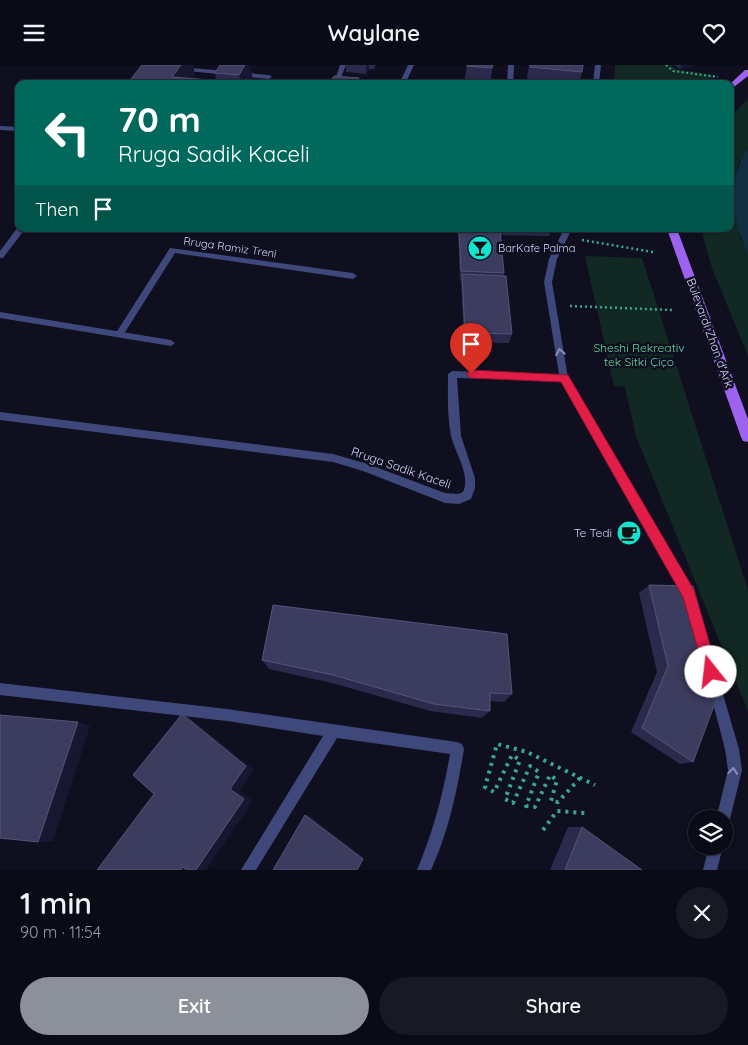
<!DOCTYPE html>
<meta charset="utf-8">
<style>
:root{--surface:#0b0b17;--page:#191924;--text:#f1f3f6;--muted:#9a9ba1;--line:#2b2b36;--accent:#8c9099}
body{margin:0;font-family:Quicksand,sans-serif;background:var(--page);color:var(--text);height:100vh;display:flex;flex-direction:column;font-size:19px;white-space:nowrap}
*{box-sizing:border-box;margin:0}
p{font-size:16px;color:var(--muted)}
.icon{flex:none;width:28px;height:28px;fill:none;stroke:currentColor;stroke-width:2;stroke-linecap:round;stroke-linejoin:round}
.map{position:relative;height:805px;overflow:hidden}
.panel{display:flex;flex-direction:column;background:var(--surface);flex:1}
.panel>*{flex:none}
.banner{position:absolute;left:15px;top:15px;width:719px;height:152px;border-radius:10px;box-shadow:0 1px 4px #0004,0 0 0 1px var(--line);background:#00695c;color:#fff;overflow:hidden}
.controls{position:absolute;left:688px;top:745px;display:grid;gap:10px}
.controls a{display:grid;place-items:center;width:45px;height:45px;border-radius:50%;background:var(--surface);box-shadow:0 1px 4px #0004,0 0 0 1px var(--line);font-size:25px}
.pin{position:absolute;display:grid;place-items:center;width:42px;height:42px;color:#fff;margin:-51px -21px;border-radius:50% 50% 50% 0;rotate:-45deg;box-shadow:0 0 5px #0007}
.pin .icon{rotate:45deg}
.me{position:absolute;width:55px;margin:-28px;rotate:344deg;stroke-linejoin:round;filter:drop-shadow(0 0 4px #0008)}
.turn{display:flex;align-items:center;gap:18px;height:105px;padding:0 20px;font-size:22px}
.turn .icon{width:65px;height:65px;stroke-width:2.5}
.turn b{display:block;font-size:35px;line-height:42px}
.then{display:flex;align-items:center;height:48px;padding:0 20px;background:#0003;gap:10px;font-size:19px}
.round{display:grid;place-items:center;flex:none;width:52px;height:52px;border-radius:26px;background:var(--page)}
.overview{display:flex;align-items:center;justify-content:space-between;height:85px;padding:0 20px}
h1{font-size:30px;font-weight:600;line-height:38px}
.action{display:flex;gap:10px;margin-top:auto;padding:10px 20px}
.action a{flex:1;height:58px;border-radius:30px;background:var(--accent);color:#fff;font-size:20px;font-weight:600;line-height:58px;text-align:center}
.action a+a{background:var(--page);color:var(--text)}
header{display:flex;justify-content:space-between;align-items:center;height:65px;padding:0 20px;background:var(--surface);font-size:22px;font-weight:600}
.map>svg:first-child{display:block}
.green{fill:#122923}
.water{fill:#122e41}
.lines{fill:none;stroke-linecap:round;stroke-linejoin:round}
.path-far2{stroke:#39a78a;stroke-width:2;stroke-dasharray:2 2.5;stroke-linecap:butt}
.path-far1{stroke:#39a78a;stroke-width:2.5;stroke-dasharray:2 3;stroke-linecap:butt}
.path{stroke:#39a78a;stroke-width:4;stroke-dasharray:3 5;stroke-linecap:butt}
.service{fill:#3e487a;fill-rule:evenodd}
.minor{fill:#3e487a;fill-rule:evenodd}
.tertiary{fill:#3e487a;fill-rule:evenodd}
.primary{fill:#9e62f1;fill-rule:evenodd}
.wall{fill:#2a2a4c}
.shaded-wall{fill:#171732}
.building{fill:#3c3c5f;stroke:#535477}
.oneway{stroke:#888eba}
.route{fill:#e11d48;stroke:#92132f}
.labels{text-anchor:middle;stroke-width:5;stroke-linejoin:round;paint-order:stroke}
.far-street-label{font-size:11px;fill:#d1d5fb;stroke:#0f0f1f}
.far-poi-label{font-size:11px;fill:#d1d5fb;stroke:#0f0f1f;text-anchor:start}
.street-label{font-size:12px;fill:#d1d5fb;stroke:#0f0f1f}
.park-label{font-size:12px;fill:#64d4a1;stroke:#0f0f1f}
.poi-label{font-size:12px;fill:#d1d5fb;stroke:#0f0f1f;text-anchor:end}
</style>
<header><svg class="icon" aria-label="menu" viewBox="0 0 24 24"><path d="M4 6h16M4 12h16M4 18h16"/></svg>Waylane<svg class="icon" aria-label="heart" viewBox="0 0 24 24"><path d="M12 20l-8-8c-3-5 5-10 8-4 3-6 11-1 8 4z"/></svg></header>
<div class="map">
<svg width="748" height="805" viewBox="0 0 748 805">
<rect width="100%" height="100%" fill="#0f0f1f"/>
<path class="green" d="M615,0H671L676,4L716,10L707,19H614Z
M748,34V83L738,100L733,132L740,173L748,189V291L712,203L701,164H730V52Z
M585,191L642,193L748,525V646L636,371L625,322L614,321Z"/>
<path class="water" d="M748,83V189C731,154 726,116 748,83Z"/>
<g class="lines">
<path class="path-far2" d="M666,0L673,6L718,12"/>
<path class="path-far1" d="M582,175L653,187
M570,241L672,245"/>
<path class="path" d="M580,713L558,737L551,736L557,715L550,710L535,742L526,741L539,707L530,701L513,738L505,734L520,695L512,690L494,727L485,722L497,679L527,687L595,720
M543,765L557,746L585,748"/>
<path class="service" d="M508,0H514L513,19H507Z
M180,2L269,10L272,12L269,14L178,5L177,4Z
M170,183L353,208L357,211L353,214L175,188L122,272H116L115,270L116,268Z"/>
<path class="minor" d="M340,0H346L339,17L334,18Z
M408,0H414L405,19H399Z
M0,61L19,62V66L0,65Z
M18,162L25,164L3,193H0V186Z
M564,164H572L557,194L552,217L568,313L694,529L696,533L694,537L690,539L686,537L561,316L457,313L461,371L475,413V423L471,434L459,439L445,438L363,406L333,397L0,355V347L333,389L368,399L445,428L458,429L463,427C471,410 455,388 451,371C447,351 448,329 448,309L452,306L559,309L544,217L549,194Z
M0,247L171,275L175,278L171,281L0,253Z
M714,613L718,615L720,619L739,684L742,705L730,754L728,759L724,761V754H716L728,705L725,684L708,619L710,615Z
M0,618L227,644L457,677L462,679L464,684C457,726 449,766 431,805H417C433,767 443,730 450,689L337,673L256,805H241L323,671L227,656L0,630Z
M709,781H723L717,805H703Z"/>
<path class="tertiary" d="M595,0H601L599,19H593Z"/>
<path class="primary" d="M745,5H748V11L730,25V19Z
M667,164H677L748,354V377L743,376L741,372Z"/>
</g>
<path class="wall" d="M220,0L253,15L251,19H217L215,8Z
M346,0H376L374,4H369L366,9L346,7Z
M467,0H493L490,19H464Z
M529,0H583L582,7L579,19H526Z
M674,0H691L690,2L680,4Z
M359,13L360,19H331V16Z
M458,164H552L549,171L500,170L504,208L503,211L512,269L509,278L464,277L461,216H460Z
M649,520L693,697L680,699L631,667L657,607L639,528Z
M262,595L512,629L504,637L490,636V646L482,653L430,646L336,619L269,604Z
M568,762H582L642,805H550Z"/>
<path class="shaded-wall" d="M181,0H193L195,9L188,19L172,12Z
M245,0H250L253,15L251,19H241L239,10Z
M366,0H369V4L366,9Z
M682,0H691L690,2L680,4Z
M182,649L194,656L254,705L240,726L253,736L206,805H196L230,724Z
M78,657L90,661L53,776L38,777Z
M305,750H308L364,792L363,794Z"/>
<path class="building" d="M142,0H181L172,12L211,15L209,19H127Z
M220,0H245L239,10L215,8Z
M467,0H493L492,3L467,1Z
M530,0H583L582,7L530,2Z
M334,11L359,13L357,19H336L337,17L331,16Z
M459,164H500L504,208L461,206Z
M462,209L506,211L512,269L465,268Z
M649,520L693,521L721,622L693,697L642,663L668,601Z
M273,540L507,569L512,629L490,628V646L434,639L333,610L262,595Z
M182,649L246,701L230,724L244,734L196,805H186L183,802L181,805H97L154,729L133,710Z
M0,650L78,657L38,777L0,773Z
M305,750L363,794L357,805H273Z
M582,762L642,805H565Z"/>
<defs><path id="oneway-chevron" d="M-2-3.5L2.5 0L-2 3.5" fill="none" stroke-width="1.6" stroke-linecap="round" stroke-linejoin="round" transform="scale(1.25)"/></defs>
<g class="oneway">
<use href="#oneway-chevron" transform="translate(560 287) rotate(-100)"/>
<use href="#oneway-chevron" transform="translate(733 706) rotate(-85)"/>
</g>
<path class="route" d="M471,305L568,310L694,525L718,607L716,612L711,614L706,612L683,532L561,317L471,313L466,309Z"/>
<defs>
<symbol id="bar-disc" viewBox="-11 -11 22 22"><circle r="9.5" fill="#15e3cd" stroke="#0f0f1f"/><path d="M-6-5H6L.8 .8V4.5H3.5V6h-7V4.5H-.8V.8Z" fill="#111"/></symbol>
<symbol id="cafe-disc" viewBox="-11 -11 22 22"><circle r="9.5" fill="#15e3cd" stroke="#0f0f1f"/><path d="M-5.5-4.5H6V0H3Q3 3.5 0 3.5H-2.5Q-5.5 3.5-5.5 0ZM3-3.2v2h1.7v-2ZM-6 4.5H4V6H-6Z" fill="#111"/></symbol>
</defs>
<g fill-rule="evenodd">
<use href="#bar-disc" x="466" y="169" width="28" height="28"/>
<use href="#cafe-disc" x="615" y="454" width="28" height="28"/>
</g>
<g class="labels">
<g class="far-street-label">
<text transform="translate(230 182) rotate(8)" y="4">Rruga Ramiz Treni</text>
</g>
<g class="far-poi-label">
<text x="498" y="187">BarKafe Palma</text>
</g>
<g class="street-label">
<text transform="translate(710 268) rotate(70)" y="4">Bulevardi Zhan d'Ark</text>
<text transform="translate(401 403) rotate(19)" y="4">Rruga Sadik Kaceli</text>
</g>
<g class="park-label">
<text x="639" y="287">Sheshi Rekreativ<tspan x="639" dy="14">tek Sitki Çiço</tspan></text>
</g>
<g class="poi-label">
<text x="612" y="472">Te Tedi</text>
</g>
</g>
</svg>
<div class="controls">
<a><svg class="icon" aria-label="layers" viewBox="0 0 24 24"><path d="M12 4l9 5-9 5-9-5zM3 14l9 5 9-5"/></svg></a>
</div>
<div class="pin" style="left:471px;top:309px;background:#d93025"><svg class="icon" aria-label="arrive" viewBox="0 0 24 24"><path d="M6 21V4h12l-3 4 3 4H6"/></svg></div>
<svg class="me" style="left:711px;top:607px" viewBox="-20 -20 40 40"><circle r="19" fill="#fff"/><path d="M0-13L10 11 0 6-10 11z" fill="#e11d48"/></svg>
<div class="banner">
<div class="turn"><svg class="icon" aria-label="left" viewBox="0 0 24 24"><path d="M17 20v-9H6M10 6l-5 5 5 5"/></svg><div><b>70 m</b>Rruga Sadik Kaceli</div></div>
<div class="then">Then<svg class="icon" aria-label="arrive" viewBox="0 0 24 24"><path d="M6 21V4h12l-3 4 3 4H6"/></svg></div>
</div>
</div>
<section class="panel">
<div class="overview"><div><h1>1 min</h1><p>90 m · 11:54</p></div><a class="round"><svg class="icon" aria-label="close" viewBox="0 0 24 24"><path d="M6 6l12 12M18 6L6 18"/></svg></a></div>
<div class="action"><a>Exit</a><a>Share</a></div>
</section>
